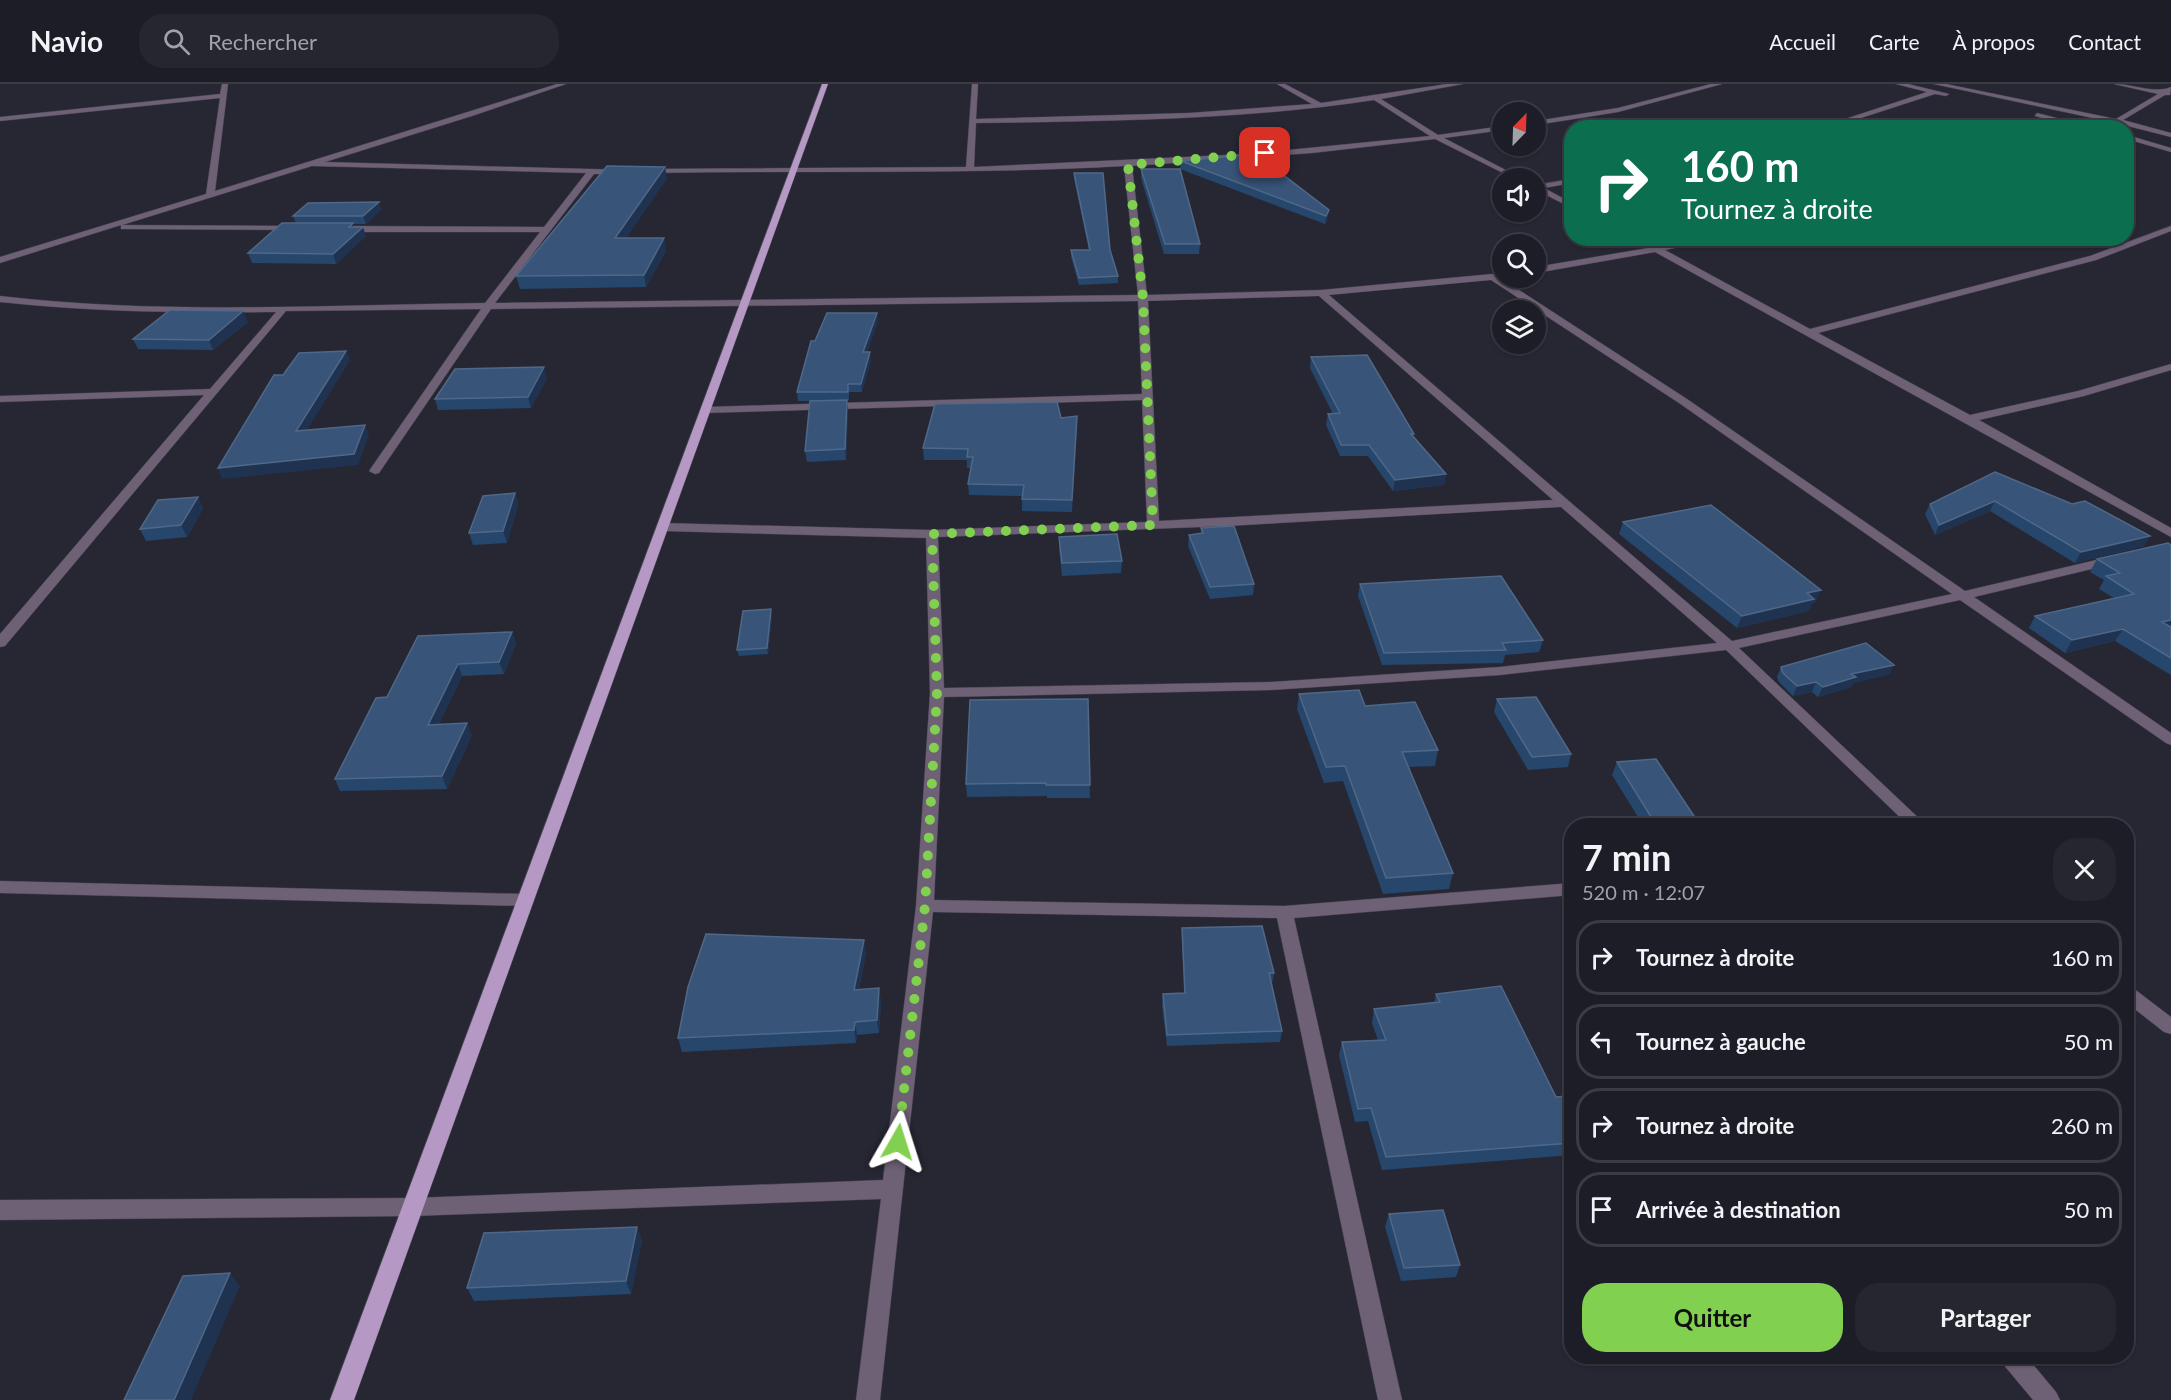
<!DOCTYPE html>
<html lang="fr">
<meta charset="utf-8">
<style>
:root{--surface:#1d1d27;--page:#25262f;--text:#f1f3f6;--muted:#a0a2a7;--line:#3b3b44;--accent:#82d050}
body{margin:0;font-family:Lato,sans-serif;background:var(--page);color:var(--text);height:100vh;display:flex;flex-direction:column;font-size:22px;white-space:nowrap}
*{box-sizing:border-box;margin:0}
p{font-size:20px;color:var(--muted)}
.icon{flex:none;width:33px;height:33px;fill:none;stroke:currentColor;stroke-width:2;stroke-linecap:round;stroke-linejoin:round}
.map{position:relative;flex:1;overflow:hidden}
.side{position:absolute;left:1564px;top:734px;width:570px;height:546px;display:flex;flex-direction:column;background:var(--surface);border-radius:24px;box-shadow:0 2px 4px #0004,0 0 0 2px var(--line)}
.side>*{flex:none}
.guide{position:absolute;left:1564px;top:36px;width:570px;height:126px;border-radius:24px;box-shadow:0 2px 4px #0004,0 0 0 2px var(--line);background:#0b6e4f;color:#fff;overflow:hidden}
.needle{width:39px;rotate:23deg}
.fabs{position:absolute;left:1492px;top:18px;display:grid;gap:12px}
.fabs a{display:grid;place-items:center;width:54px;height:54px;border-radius:50%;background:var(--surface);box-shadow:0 2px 4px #0004,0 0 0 2px var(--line);font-size:30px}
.pin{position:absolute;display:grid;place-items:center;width:51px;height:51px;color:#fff;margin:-26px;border-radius:12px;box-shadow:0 3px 9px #0006}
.me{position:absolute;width:66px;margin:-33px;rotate:6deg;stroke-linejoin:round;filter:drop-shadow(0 0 4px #0008)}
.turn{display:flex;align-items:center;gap:21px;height:126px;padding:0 18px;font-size:27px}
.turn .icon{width:78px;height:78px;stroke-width:2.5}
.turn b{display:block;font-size:42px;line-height:51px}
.round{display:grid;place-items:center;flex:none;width:63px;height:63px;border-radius:24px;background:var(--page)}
.overview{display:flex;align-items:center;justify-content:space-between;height:102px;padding:0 18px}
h1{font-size:36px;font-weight:700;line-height:45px}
.action{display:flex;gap:12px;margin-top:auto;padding:12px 18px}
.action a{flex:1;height:69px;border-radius:24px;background:var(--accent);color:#111;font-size:24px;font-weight:700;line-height:69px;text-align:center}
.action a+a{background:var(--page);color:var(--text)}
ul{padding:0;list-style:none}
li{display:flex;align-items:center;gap:18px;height:75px;margin:0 12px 9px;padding:0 6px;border:3px solid var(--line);border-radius:24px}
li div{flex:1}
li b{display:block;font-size:22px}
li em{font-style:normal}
header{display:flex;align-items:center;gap:36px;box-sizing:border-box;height:84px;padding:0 30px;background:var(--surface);border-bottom:2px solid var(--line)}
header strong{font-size:28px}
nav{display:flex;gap:33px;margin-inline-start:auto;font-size:21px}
.search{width:420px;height:54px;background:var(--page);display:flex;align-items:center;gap:15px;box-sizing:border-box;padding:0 21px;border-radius:24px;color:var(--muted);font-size:22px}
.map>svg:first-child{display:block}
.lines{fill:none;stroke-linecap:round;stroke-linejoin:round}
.minor-casing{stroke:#42424f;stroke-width:1}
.major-casing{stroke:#42424f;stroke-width:1}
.minor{fill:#6e6075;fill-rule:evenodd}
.major{fill:#b598c3;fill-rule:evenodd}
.wall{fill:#26466c}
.shaded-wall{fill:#1f3351}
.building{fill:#385478;stroke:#506887;stroke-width:1.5}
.route{stroke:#82d050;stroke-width:10;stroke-dasharray:0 18}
</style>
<header>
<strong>Navio</strong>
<div class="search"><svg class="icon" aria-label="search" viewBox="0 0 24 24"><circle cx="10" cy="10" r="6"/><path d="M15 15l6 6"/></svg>Rechercher</div>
<nav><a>Accueil</a><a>Carte</a><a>À propos</a><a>Contact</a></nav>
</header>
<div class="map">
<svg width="2171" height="1316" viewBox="0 0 2171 1316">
<rect width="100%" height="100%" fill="#272734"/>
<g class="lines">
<defs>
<path id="minor" d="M222,0H228L215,107L557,0H566L475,31L325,78L627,86V90H594L495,219L1138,211L1124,82C966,91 807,86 648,89L644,87L648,85L966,83L972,0H978L976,35L1189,29L1312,20L1277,0H1285L1321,19L1447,0H1463L1381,15L1438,51L1503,42V46L1444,54L1521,94H1513L1435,55L1312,69L1132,82L1147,211L1321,206L1503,189V194H1506L1502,195L1687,315L1965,507L2113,472L2117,473L2119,476L2117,479L1974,513L2171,649V661L2166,659L1960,516L1739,564L1926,741H1908L1726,566L1500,591L1271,606L944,613L934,816L1284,822L1572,799V811L1294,834L1402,1316H1378L1277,834L933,828L880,1316H856L881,1115L413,1132L0,1136V1116L413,1114L883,1096L916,822L930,609L926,454L663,447L657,443L663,439L932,446L1147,438L1142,316L705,329L700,326L705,323L1142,310L1138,217L491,225L379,389L375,390L369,387L481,225L286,227L5,562L0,563V550L204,311L0,318V312L210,305L276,228C183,229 92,228 0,218V212C161,231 324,221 485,219L540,148H343L339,145L343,142L544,143L586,89L312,82L122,141L295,142L299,144L298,146L124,145H121V141L0,179V173L206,110L220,14L0,37V33L220,10ZM1374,16L1430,52L1248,70L974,83L976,39C1109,37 1242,36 1374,16ZM1491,196L1679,319L1952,510L1732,557L1329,211ZM1319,212L1553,416L1159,437L1148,217ZM1561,423L1717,559L1500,583L1271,598L944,604L938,453L1227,442Z
M1711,0H1722L1618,28L1536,41V37L1618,24Z
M1896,0H1908L1949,10L1946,12L1935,10L1830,44H1818L1927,8Z
M1934,0H1946L2116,35L2158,10L2114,0C2133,0 2154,10 2171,3L2170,11H2165L2123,36L2171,49V53L2116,39Z
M2037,29L2092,43L2093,44H2079L2035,32Z
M2127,51L2171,64V68L2127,55Z
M1572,95V99L1544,104L1572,119V124L1536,106V101Z
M2171,142V147L2096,176L1818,249L1970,331L2078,307L2171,280V286L2084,312L1979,336L2171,444V453L1655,168L1536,189V183L1648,164L1633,154H1644L1658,162L1701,154H1722L1665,166L1810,245L2090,172Z
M0,797L525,810L531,812L534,816L531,820L525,822L0,809Z
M2127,902L2133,904L2171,933V950L2164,948L2127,919Z
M2000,1272H2026L2056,1308L2060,1316H2033L2003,1280Z"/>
<path id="major" d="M822,0H828L354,1316H330Z"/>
</defs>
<use href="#minor" class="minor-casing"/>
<use href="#major" class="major-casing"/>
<use href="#minor" class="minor"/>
<use href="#major" class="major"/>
</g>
<path class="wall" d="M1256,70L1328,134L1325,140L1180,85L1181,77Z
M1141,85L1200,160L1199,170H1164L1141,94Z
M1074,89L1110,166L1118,192V199L1079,201L1071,173V166H1089L1074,95Z
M667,94L626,154L666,167L646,203L520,205L516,192Z
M379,118L381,126L366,140H353L354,143L366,152L336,180L252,179L248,169L296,139L293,132Z
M878,237L867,268L871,276L862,308H849V316H847L848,327L846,376L807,378L805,367L822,317H798L797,308L815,257Z
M248,238L213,266L138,265L133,255Z
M1311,273L1414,353L1446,390L1444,401L1393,407L1368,372H1340L1326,341L1328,330H1333L1310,284Z
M547,294L531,324L438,326L435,315Z
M1077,332L1072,428L1022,427V412L969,411L968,400L971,384H967V376H924L923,364L1061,334Z
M1995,388L2144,462L2075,479L1990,427L1935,451L1925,430L1930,420Z
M515,409L518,421L507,459L473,461L469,449Z
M198,413L203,425L187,453L146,457L140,445Z
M1623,438L1815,519H1812L1809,527L1737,544L1619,450Z
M1201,444L1254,500L1253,511L1210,515L1188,462L1189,451L1201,449Z
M1059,453L1122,477L1121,489L1062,492L1059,465Z
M2171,461V591L2115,557L2065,569L2029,544L2035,532L2114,514L2099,505L2104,496L2090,488L2097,475Z
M1360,500L1543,556L1539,568L1505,571L1503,579L1382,581L1358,512Z
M772,531L768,570L739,572L737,566Z
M512,548L516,559L504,590L462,592L439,640L472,651L447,705L340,707L335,695L387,613Z
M1781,583L1890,590L1853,599L1851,603L1818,613L1812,608L1793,612L1779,598L1777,593Z
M1299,610L1365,622L1438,666L1435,682L1408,683L1453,789L1449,805L1383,810L1343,697L1324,699L1297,625Z
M1088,615L1090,714H1047V712L967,713L966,700Z
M1497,615L1571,670L1568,683L1528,686L1494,628Z
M1617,678L1700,741H1643L1612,691Z
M1182,844L1274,889L1272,899H1271L1282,947L1280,958L1167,962L1162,921L1163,910L1184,909L1182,855Z
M866,869L859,905L881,917L879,949L857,951L856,959L682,968L678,954Z
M1436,910L1556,1013L1572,1020V1071L1382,1086L1368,1037L1355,1038L1339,971L1342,958L1378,956L1372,939L1374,925L1434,919Z
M1389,1130L1460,1181L1456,1193L1401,1197L1385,1143Z
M642,1156L631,1210L474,1217L467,1204Z"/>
<path class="shaded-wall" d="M665,83L667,94L617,167L615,154Z
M379,118L381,126L366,140L363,132Z
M1329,126L1328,134L1325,140L1326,132Z
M353,139L356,149L363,143L366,152L336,180L333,170L349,143Z
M664,154L666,167L646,203L644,191Z
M243,227L248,238L213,266L209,256Z
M877,229L878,237L864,276L863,268Z
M346,267L350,276L300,358L296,347Z
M870,268L871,276L862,308L861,300Z
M544,283L547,294L531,324L528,313Z
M847,316L848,327L846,376L845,365Z
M1077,332V343L1072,428V416Z
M365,341L369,351L358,381L222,395L218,384Z
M1446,390L1444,401L1393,407L1395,396Z
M515,409L518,421L507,459L503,447Z
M198,413L203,425L187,453L181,441Z
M1995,417L1990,427L1935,451L1939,441Z
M2150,452L2144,462L2075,479L2081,468Z
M1821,506L1815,519H1812L1809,527L1737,544L1742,532L1807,509Z
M771,525L772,531L768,570L767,564Z
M2171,536V546L2162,538Z
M2123,545L2115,557L2065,569L2072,556Z
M512,548L516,559L504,590L499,578Z
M458,580L462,592L433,653L428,641Z
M1894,581L1890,590L1853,599L1851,603L1818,613L1823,603L1851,590Z
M1816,598L1812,608L1793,612L1797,602Z
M467,639L472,651L447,705L442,692Z
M864,856L866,869L856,919L854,906Z
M879,904L881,917L879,949L877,936Z
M855,938L857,951L856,959L854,946Z
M637,1143L642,1156L631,1210L626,1197Z
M230,1189L240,1202L191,1316H174Z"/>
<path class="building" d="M1256,70L1329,126L1326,132L1181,77Z
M607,82L665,83L615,154H664L644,191L516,192Z
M1141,85H1180L1200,160H1165Z
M1074,89H1103L1110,166L1118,192L1079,194L1071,166H1090Z
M379,118L363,132H293L308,119Z
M282,139H353L349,143H363L333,170L248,169Z
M170,226L243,227L209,256L133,255Z
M827,229H877L863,268H870L861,300H848V308H797L811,257H815Z
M346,267L296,347L365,341L354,370L218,384L274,291H283L299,269Z
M1367,271L1414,350H1411L1446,390L1395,396L1369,361H1341L1328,330L1340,329L1311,273Z
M544,283L528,313L435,315L455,285Z
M847,316L845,365L805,367L810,317Z
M1057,318L1061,334L1077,332L1072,416L1022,415L1024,401L968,400L973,373H967L968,365L923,364L935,320Z
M1995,388L2072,420L2085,417L2150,452L2081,468L1995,417L1939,441L1930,420Z
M515,409L503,447L469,449L483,412Z
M198,413L181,441L140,445L158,416Z
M1711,421L1821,506L1807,509L1814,515L1742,532L1623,438Z
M1234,442L1254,500L1210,503L1189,451L1203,449L1201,444Z
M1117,450L1122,477L1062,479L1059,453Z
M2168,459L2171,461V536L2162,538L2171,543V574L2123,545L2072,556L2035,532L2134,510L2106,492L2120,489L2097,475Z
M1501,492L1543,556L1502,559L1506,566L1384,569L1360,500Z
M771,525L767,564L737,566L743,527Z
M512,548L499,578L458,580L428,641L467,639L442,692L335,695L376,614L387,613L418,552Z
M1866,559L1894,581L1851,590L1856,593L1823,603L1816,598L1797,602L1783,589L1781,583Z
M1359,606L1365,622L1415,618L1438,666L1402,668L1453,789L1386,794L1345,682L1326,683L1299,610Z
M1536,613L1571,670L1532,673L1497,615Z
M1088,615L1090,701H1046V699L966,700L970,616Z
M1656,675L1700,741H1656L1617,678Z
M1262,842L1274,889H1269L1282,947L1167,951L1163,910L1185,909L1182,844Z
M706,850L864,856L854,906L879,904L877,936L855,938L854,946L678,954L688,903Z
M1501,902L1556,1013L1568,1012L1572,1020V1059L1386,1073L1371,1024L1358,1025L1342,958L1386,956L1374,925L1440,918L1436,910Z
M1443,1126L1460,1181L1404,1184L1389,1130Z
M637,1143L626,1197L467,1204L484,1149Z
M230,1189L174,1316H124L183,1192Z"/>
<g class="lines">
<path class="route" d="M898,1058L925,822L937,609L932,450L1153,441L1143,214L1128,81L1265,69"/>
</g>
</svg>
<div class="fabs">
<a><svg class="needle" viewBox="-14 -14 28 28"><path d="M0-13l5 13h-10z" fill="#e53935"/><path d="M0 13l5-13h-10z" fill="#a0a2a7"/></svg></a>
<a><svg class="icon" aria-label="sound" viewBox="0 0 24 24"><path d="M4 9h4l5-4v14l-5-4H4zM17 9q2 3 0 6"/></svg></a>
<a><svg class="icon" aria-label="search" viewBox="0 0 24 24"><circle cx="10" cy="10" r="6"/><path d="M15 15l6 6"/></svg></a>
<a><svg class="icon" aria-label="layers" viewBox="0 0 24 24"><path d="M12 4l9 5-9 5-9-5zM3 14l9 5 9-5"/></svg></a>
</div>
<div class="pin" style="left:1265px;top:69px;background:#d93025"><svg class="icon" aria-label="arrive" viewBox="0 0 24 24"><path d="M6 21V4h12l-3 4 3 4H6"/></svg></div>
<svg class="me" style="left:898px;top:1058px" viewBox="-20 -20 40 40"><path d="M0-17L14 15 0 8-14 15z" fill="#82d050" stroke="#fff" stroke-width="4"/></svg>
<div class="guide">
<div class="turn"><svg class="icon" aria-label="right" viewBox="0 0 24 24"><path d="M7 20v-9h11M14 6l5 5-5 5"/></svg><div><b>160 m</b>Tournez à droite</div></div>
</div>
<section class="side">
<div class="overview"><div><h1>7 min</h1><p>520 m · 12:07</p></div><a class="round"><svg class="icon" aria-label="close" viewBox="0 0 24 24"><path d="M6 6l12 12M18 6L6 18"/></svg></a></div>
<ul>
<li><svg class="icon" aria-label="right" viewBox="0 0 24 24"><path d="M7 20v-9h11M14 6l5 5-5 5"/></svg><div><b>Tournez à droite</b></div><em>160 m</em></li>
<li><svg class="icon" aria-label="left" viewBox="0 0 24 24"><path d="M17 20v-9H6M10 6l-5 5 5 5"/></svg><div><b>Tournez à gauche</b></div><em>50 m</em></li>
<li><svg class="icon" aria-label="right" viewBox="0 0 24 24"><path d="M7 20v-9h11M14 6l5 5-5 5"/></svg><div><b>Tournez à droite</b></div><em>260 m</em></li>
<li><svg class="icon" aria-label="arrive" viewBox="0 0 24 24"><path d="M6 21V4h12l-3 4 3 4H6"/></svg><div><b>Arrivée à destination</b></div><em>50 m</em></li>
</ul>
<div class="action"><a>Quitter</a><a>Partager</a></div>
</section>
</div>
